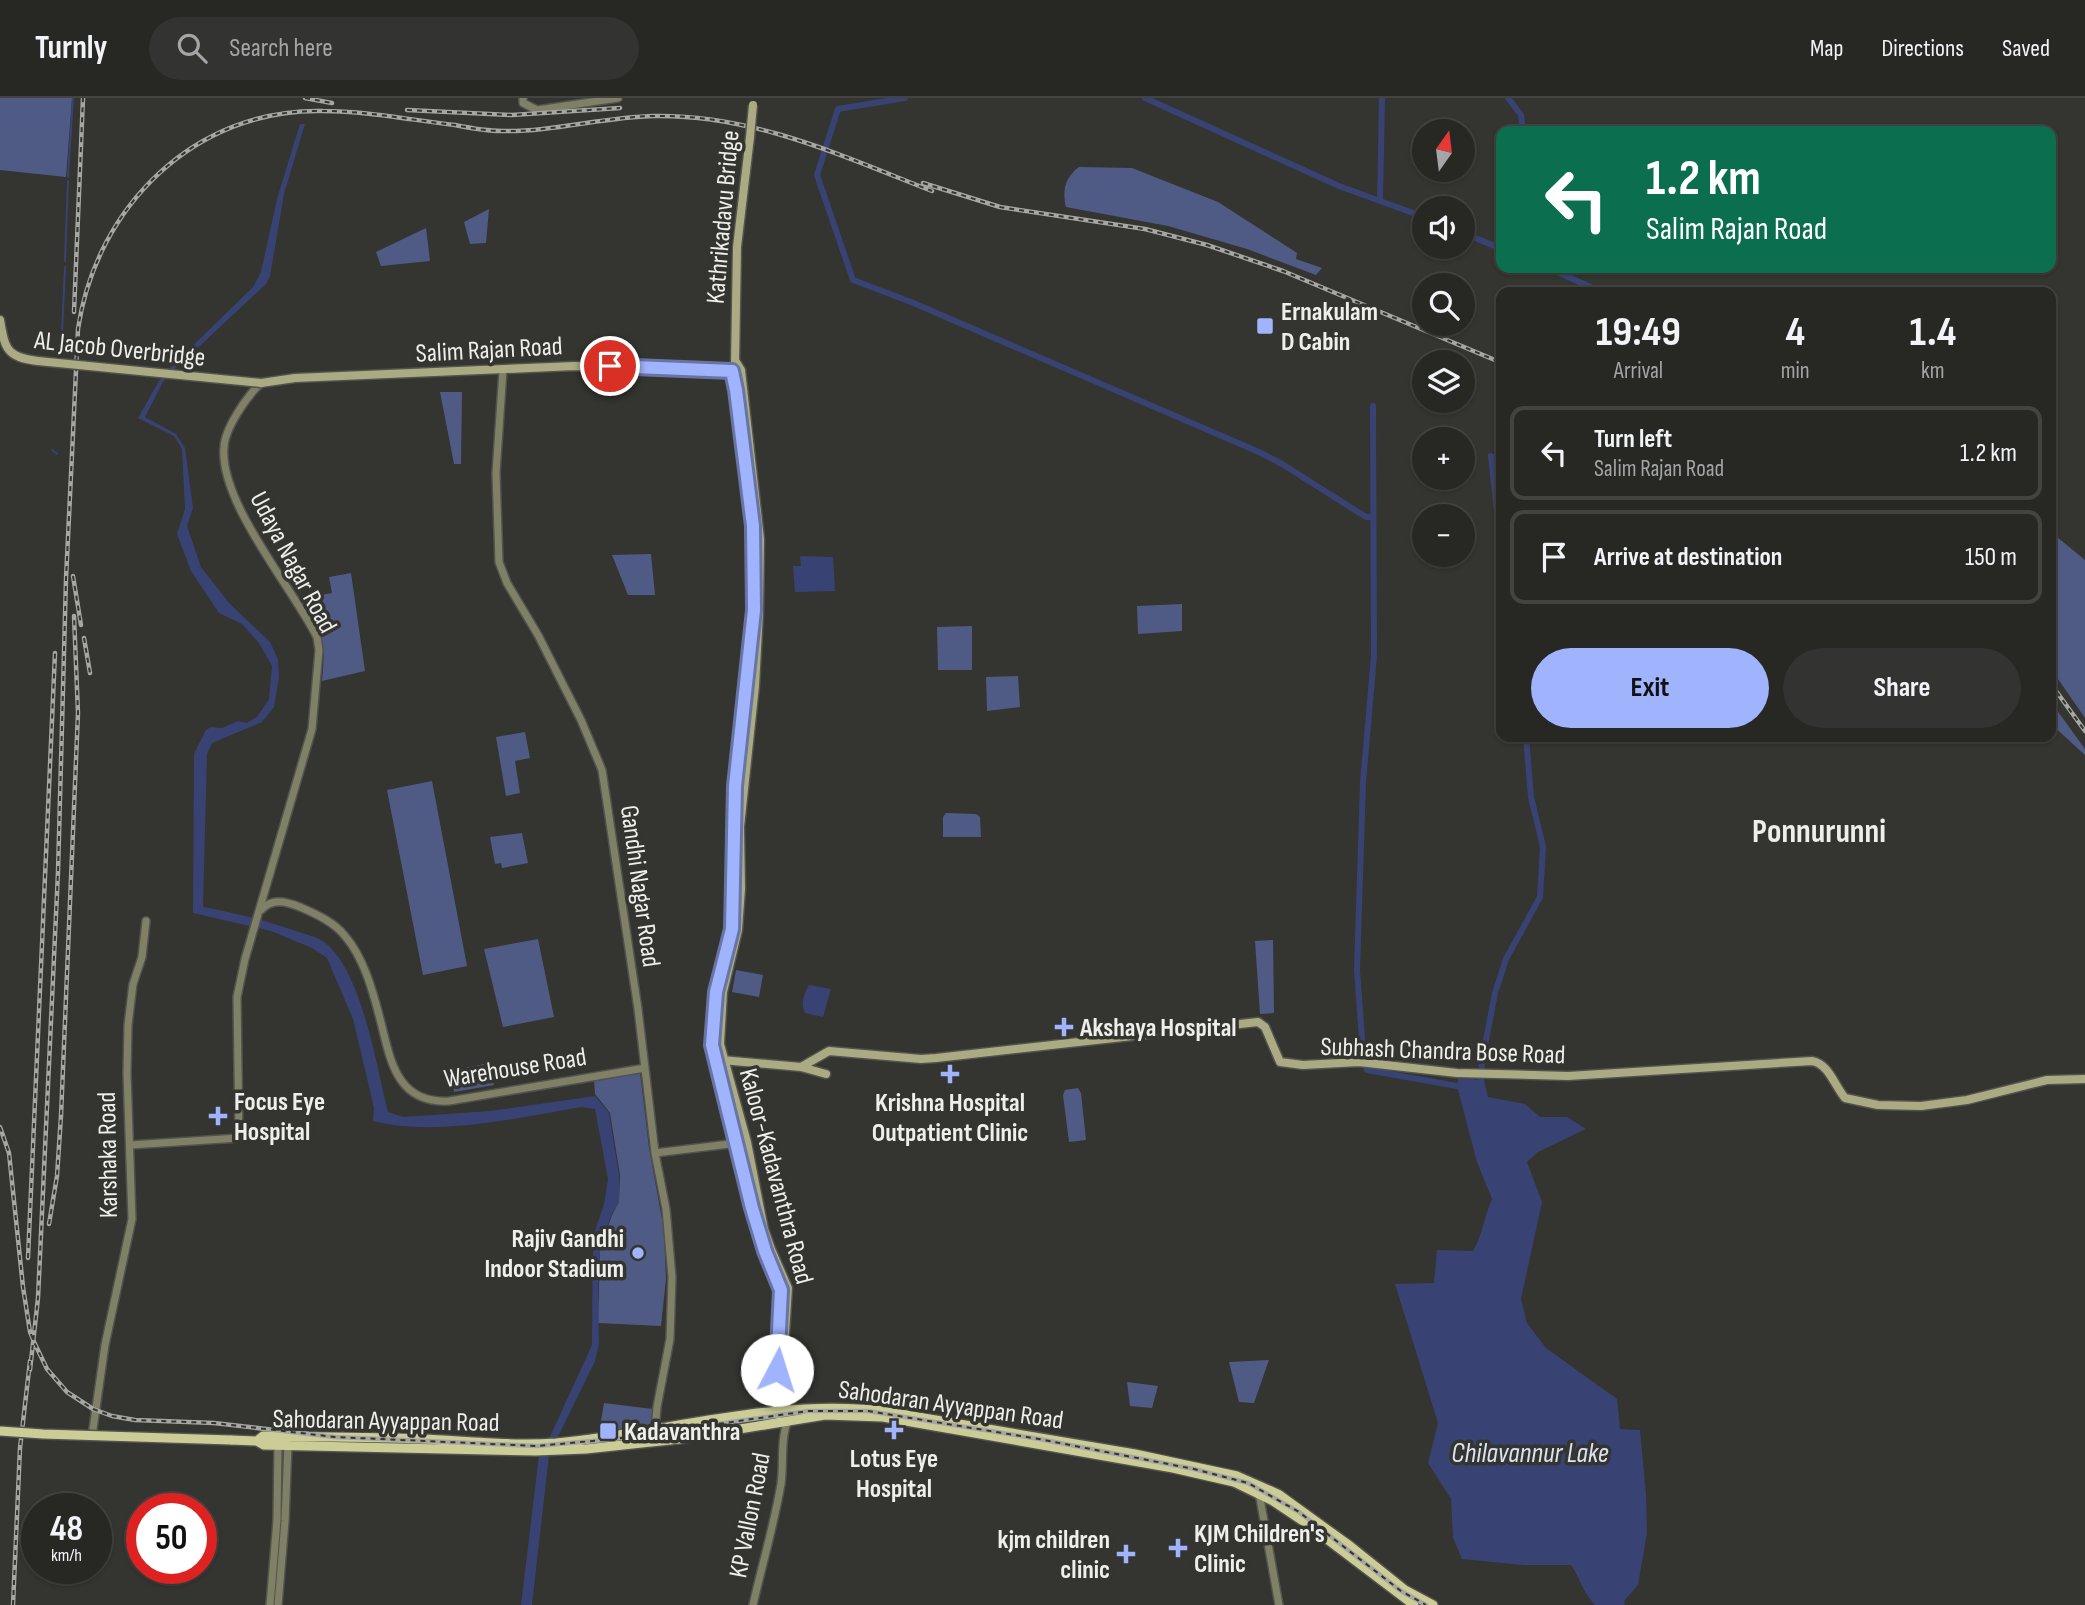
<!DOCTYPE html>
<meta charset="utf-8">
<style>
:root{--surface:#272724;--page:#333331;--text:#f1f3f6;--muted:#a4a5a6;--line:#434441;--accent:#a0b3fd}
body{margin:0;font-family:"Sofia Sans Condensed",sans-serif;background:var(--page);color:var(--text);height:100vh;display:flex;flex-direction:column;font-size:26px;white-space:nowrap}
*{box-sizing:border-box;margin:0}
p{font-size:23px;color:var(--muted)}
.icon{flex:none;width:38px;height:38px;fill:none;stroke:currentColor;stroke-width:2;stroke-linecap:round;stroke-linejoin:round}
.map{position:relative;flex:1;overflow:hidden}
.panel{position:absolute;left:1496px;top:189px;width:560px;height:455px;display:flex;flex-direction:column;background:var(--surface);border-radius:14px;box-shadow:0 2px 5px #0004,0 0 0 2px var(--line)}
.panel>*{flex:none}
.banner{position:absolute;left:1496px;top:28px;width:560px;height:147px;border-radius:14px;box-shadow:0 2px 5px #0004,0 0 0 2px var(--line);background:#0b6e4f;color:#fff;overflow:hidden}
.needle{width:46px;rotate:14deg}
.controls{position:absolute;left:1412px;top:21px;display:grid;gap:14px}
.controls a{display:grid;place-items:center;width:63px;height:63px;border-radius:50%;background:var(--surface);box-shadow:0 2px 5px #0004,0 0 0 2px var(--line);font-size:35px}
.speed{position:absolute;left:21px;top:1395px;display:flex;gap:14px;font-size:35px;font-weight:700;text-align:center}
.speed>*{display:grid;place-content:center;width:91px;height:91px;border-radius:50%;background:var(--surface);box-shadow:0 2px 5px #0004,0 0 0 2px var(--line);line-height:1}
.speed small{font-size:18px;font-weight:400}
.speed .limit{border:10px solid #d22;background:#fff;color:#111}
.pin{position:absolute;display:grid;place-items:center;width:60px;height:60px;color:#fff;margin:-30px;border:4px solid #fff;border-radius:50%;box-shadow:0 2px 7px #0007}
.me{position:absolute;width:77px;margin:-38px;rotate:5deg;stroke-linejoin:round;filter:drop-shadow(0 0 5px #0008)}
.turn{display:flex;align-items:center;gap:24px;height:147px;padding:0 35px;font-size:32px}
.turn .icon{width:91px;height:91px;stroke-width:2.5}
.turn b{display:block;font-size:49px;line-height:60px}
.eta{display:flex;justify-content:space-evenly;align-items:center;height:119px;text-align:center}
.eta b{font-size:42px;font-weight:700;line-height:49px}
.cta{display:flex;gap:14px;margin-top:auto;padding:14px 35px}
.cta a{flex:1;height:80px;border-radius:42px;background:var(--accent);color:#111;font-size:28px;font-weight:700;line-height:80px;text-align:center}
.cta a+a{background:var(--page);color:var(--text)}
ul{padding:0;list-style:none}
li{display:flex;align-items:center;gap:21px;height:94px;margin:0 14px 10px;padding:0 21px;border:4px solid var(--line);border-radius:14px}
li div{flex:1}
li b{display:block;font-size:26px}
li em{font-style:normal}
header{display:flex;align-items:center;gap:42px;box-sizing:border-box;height:98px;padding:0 35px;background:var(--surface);border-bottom:2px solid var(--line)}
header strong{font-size:33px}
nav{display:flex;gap:38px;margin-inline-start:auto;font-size:24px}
.search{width:490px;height:63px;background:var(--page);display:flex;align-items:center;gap:18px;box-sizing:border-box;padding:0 24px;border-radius:38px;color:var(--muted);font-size:26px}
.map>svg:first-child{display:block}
.green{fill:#505b85}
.water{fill:#384373}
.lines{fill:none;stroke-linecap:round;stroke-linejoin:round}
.stream{stroke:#384373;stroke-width:2}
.canal{stroke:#384373;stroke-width:6}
.tertiary-casing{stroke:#52524e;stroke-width:10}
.secondary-casing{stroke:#52524e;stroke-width:11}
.primary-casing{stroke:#52524e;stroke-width:12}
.tertiary{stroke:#7f8066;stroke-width:7}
.secondary{stroke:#aaab82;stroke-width:8}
.primary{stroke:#cbcc96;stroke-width:9}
.rail-casing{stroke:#a6a6a2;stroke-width:4.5}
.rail{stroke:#343430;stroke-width:2;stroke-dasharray:5;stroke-linecap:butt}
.secondary-bridge-casing{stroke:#52524e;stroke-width:11;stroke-linecap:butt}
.primary-bridge-casing{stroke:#52524e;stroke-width:12;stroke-linecap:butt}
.secondary-bridge{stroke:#aaab82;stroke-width:8}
.primary-bridge{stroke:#cbcc96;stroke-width:9}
.route-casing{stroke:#6874a4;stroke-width:18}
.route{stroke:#a0b3fd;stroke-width:12}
.poi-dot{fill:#a0b3fd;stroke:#343430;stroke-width:2.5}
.labels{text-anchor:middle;stroke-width:7;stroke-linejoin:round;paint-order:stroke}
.street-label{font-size:26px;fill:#eeeeeb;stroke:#343430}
.poi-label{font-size:26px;font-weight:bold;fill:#eeeeeb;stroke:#343430;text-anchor:start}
.water-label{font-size:28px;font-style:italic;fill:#dde2f2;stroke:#343430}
.district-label{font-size:33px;font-weight:bold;fill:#eeeeeb;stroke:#343430}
</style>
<header>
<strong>Turnly</strong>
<div class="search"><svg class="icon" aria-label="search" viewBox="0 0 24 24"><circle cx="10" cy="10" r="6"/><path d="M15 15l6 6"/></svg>Search here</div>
<nav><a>Map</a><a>Directions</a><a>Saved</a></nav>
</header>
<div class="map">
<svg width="2085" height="1507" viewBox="0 0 2085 1507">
<rect width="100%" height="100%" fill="#343430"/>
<path class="green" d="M0,0H72L66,79L0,72Z
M1079,69L1132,70L1218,104L1297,155L1296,161L1322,170L1316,177L1247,151L1168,128L1066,109C1062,93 1065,79 1079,69Z
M489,111L486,145L470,146L464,124Z
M426,130L430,163L381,168L376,154Z
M440,294H462L461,366H454Z
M2051,434L2085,462V620L2051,571Z
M651,456L655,497H628L612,457Z
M351,475L365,573L322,583C326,539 324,537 299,501L332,495L329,479Z
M1182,506V533L1138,536L1137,508Z
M972,528V572H938L937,529Z
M1018,578L1020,609L987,613L986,579Z
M2051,604L2085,651V657L2051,626Z
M525,634L530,660L515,663L520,695L506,698L496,639Z
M432,683L467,868L423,877L387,692Z
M946,715L976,716L980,719L981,739H943V719Z
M522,735L528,765L502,770L501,765L495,766L490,739Z
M538,841L554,919L503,929L484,851Z
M1273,842L1274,915L1260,916L1255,843Z
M736,872L763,877L759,899L732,894Z
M489,965L494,987L454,994L450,973Z
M640,974L649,1050L664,1132L666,1181L661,1228L598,1225L600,1152L612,1117L619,1104L620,1077L610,1015L595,996L594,981Z
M1078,990L1081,995L1086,1042L1069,1044L1063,997L1065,992Z
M1269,1262L1254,1305L1239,1304L1229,1264Z
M1127,1284L1158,1288L1152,1310L1130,1308Z
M604,1305L653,1311L650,1328L599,1335Z"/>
<path class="water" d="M300,26H305L284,96L270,178L266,186L175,271L163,284L145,319L176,336L185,350L193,410L187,428L201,469L229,505L270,544L278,561L279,579L274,609L262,624L212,645L207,656L203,809C235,815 265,822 296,833C304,836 314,838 321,842C361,866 377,971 388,1014L403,1019L490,1013L595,998L609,1015L619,1077V1104L611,1117L600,1152L598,1195L599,1246L595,1263L549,1357L532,1507H521L539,1357L548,1343L592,1247L593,1139L604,1106L608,1081L595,1011L581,1009C519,1020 435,1039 373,1023L374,1010L353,921L327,860L312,850L271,833L193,815L194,656L206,632L211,629L222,630L238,623L247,625L257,619L269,601L272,568L259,545L242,526L219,515L191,473L177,436L185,411L182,351L174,338L138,320L159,283L170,270L253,189L261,174L277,101Z
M800,458L833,459L835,493L795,494L793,468H801Z
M809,887L831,891L823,919L805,915C800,905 804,896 809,887Z
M1458,980L1484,982L1488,999L1525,1006L1540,1019H1567L1586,1031L1538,1054L1527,1064L1542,1104L1521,1201L1527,1225L1546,1250L1617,1301L1620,1331L1640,1332L1646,1396L1647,1435L1638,1487L1624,1503L1625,1507H1595C1583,1495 1580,1480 1571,1467H1523L1462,1461L1453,1440L1451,1401L1428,1365L1438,1325L1395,1186L1434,1185L1437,1152L1473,1153C1483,1135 1484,1119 1492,1101L1477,1064L1457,988Z"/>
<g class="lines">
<path class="stream" d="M68,79L73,0
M65,163L68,83
M61,257L65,169
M52,352L57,356"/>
<path class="canal" d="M905,0L838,11L817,77L853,182L911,204L1259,354L1282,366L1366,419H1373
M1145,0L1339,88L1424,119
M1508,0L1521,17L1523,33
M1380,103L1382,0
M1463,135L1502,151
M1548,170L1602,194
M1373,308L1374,558L1363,684L1357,872L1363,955L1367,972L1457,988
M1491,358L1502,460
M1481,982L1482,963L1495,895L1506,861L1540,799L1543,749L1531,699L1526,639"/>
<defs>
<path id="tertiary" d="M523,0V5L537,12L618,0
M503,272L496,375L499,464L507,485L538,537L581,622L602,672L638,911L655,1055L666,1111L672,1179L670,1241L657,1309L654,1344
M261,812C272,800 285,803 300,809C316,816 334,824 345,838C363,859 372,890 379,917C390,958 394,1006 449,1003L645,970
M130,1047L239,1040L237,899L245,861L312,631L319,552L317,539C292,489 219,404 224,349C225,330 247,298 261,285
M655,1055L738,1045
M93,1331L105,1247L132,1121L127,976L128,927L133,886L142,859L146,823
M1259,1395L1279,1507
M270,1507L277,1422L278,1346
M278,1507L285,1423L288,1347
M753,1507C762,1467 774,1427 781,1386C784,1365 780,1342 788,1322"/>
<path id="secondary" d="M0,222C5,252 7,259 38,263
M736,264L741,272L760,441L759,514L755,588L740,729L741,791L738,832L723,894L720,946L747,1044L764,1131L771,1151L788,1190L783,1266L787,1312
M735,267L737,149L750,39
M732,273L751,404L754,446L753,512L733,723L732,831L716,894L712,947L752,1110L765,1153L781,1192L776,1282L778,1317
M261,285L295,280L575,268L732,273
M722,962L801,969L826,976
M801,969L829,953L921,961L936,960L1258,924L1265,929L1280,964L1303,967L1359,964L1457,975L1568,978L1812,963C1829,966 1834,987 1845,1000L1878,1007L1921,1008L1967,1002L2047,982L2085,981"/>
<path id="primary" d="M231,1342L257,1343L263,1338C316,1339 370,1339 423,1341C467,1343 512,1348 556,1345C665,1335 773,1300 883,1313L1135,1356L1237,1378L1278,1396L1350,1448L1405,1492L1433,1507
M257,1343L264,1347L536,1353L586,1351L679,1341L825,1317L883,1319L1173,1370L1234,1384L1273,1403L1303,1423L1414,1507"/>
</defs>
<use href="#tertiary" class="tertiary-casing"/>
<use href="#secondary" class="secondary-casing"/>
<use href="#primary" class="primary-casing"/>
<use href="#tertiary" class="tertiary"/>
<use href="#secondary" class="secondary"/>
<use href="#primary" class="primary"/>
<defs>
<path id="rail" d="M305,0L332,5
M407,12L512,17L620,10
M923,85L1000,109L1145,131L1207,147L1283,173L1502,265
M74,214L83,0
M73,478L81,527
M84,540L90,575
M2051,586L2085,633
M0,1029L9,1055L23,1189L30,1234L35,1246L47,1271L67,1294L93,1311L112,1318L135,1322L214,1325L335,1339L537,1348L614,1341L808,1313H868L1039,1341L1194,1371L1248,1385L1299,1414L1401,1493L1426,1507
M49,1126L57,1078L61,1018L78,615L74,518
M28,1160L55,555
M30,1272L38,1200L58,774L66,481L78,231C96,109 195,10 323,13C367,13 411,22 455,27C470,30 486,33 502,33C553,34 603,19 654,18C753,16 842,58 932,93
M13,1507L20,1350L30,1263"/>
</defs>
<use href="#rail" class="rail-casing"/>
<use href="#rail" class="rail"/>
<defs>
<path id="secondary-bridge" d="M750,39L753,7
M38,263L261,285"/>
<path id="primary-bridge" d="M0,1333L43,1336L231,1342"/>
</defs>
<use href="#secondary-bridge" class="secondary-bridge-casing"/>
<use href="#primary-bridge" class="primary-bridge-casing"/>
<use href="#secondary-bridge" class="secondary-bridge"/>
<use href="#primary-bridge" class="primary-bridge"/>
</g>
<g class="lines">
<defs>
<path id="route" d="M610,268L732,273L736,292L753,428L754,512L735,688L732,831L716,894L712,947L752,1110L765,1153L781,1192L777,1272"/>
</defs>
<use href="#route" class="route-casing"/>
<use href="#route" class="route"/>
</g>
<g class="poi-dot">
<rect x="1256" y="219" width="18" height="18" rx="3.5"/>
<path d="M1060.5 918.5h7v7h7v7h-7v7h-7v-7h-7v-7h7z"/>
<path d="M946.5 965.5h7v7h7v7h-7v7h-7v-7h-7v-7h7z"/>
<path d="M214.5 1007.5h7v7h7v7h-7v7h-7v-7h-7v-7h7z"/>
<circle cx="638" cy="1155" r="7"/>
<path d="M890.5 1321.5h7v7h7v7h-7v7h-7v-7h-7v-7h7z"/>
<rect x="599" y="1324" width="18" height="18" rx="3.5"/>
<path d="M1174.5 1439.5h7v7h7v7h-7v7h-7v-7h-7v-7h7z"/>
<path d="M1122.5 1445.5h7v7h7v7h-7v7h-7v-7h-7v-7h7z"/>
</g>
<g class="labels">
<g class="street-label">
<text transform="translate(722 119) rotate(-85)" y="9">Kathrikadavu Bridge</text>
<text transform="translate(120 250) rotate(6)" y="9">AL Jacob Overbridge</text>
<text transform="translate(489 251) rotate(-3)" y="9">Salim Rajan Road</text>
<text transform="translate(294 464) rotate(62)" y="9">Udaya Nagar Road</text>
<text transform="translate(641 788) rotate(82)" y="9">Gandhi Nagar Road</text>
<text transform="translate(1443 952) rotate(2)" y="9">Subhash Chandra Bose Road</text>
<text transform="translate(515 969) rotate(-9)" y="9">Warehouse Road</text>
<text transform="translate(107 1057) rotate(-91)" y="9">Karshaka Road</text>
<text transform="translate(777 1078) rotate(75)" y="9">Kaloor-Kadavanthra Road</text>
<text transform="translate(951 1306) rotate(8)" y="9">Sahodaran Ayyappan Road</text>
<text transform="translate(386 1322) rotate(1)" y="9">Sahodaran Ayyappan Road</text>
<text transform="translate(749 1417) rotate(-79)" y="9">KP Vallon Road</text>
</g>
<g class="poi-label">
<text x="1281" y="222">Ernakulam<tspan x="1281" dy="30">D Cabin</tspan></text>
<text x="1080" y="938">Akshaya Hospital</text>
<text x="234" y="1012">Focus Eye<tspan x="234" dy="30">Hospital</tspan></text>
<text x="950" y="1013" text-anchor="middle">Krishna Hospital<tspan x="950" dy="30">Outpatient Clinic</tspan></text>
<text x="624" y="1149" text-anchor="end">Rajiv Gandhi<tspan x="624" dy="30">Indoor Stadium</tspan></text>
<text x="624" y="1342">Kadavanthra</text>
<text x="894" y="1369" text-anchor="middle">Lotus Eye<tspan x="894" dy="30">Hospital</tspan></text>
<text x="1194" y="1444">KJM Children's<tspan x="1194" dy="30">Clinic</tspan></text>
<text x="1110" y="1450" text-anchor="end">kjm children<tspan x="1110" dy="30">clinic</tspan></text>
</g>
<g class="water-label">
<text x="1530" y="1364">Chilavannur Lake</text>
</g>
<g class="district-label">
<text x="1819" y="744">Ponnurunni</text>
</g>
</g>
</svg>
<div class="controls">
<a><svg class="needle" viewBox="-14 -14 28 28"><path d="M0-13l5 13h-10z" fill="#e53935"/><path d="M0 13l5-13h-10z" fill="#a4a5a6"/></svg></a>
<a><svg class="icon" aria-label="sound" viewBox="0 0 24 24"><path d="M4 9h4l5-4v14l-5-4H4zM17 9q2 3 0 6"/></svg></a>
<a><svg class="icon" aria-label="search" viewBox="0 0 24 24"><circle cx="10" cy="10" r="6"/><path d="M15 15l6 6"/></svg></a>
<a><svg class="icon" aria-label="layers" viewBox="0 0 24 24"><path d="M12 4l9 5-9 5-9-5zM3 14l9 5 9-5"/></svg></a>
<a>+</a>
<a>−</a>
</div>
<div class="speed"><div>48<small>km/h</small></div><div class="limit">50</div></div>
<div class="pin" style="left:610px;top:268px;background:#d93025"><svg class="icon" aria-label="arrive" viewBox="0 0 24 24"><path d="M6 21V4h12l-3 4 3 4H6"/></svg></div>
<svg class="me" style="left:777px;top:1272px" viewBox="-20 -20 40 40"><circle r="19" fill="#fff"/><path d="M0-13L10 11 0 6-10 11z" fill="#a0b3fd"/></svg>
<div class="banner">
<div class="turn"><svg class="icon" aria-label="left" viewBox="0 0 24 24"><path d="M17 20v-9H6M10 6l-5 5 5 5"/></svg><div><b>1.2 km</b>Salim Rajan Road</div></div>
</div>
<section class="panel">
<div class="eta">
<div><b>19:49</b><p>Arrival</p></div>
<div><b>4</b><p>min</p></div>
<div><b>1.4</b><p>km</p></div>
</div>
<ul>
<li><svg class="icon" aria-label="left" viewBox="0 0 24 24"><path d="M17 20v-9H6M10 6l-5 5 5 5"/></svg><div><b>Turn left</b><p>Salim Rajan Road</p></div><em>1.2 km</em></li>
<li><svg class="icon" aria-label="arrive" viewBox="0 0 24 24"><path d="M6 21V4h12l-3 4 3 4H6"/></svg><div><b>Arrive at destination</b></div><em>150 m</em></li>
</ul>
<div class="cta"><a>Exit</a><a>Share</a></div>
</section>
</div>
